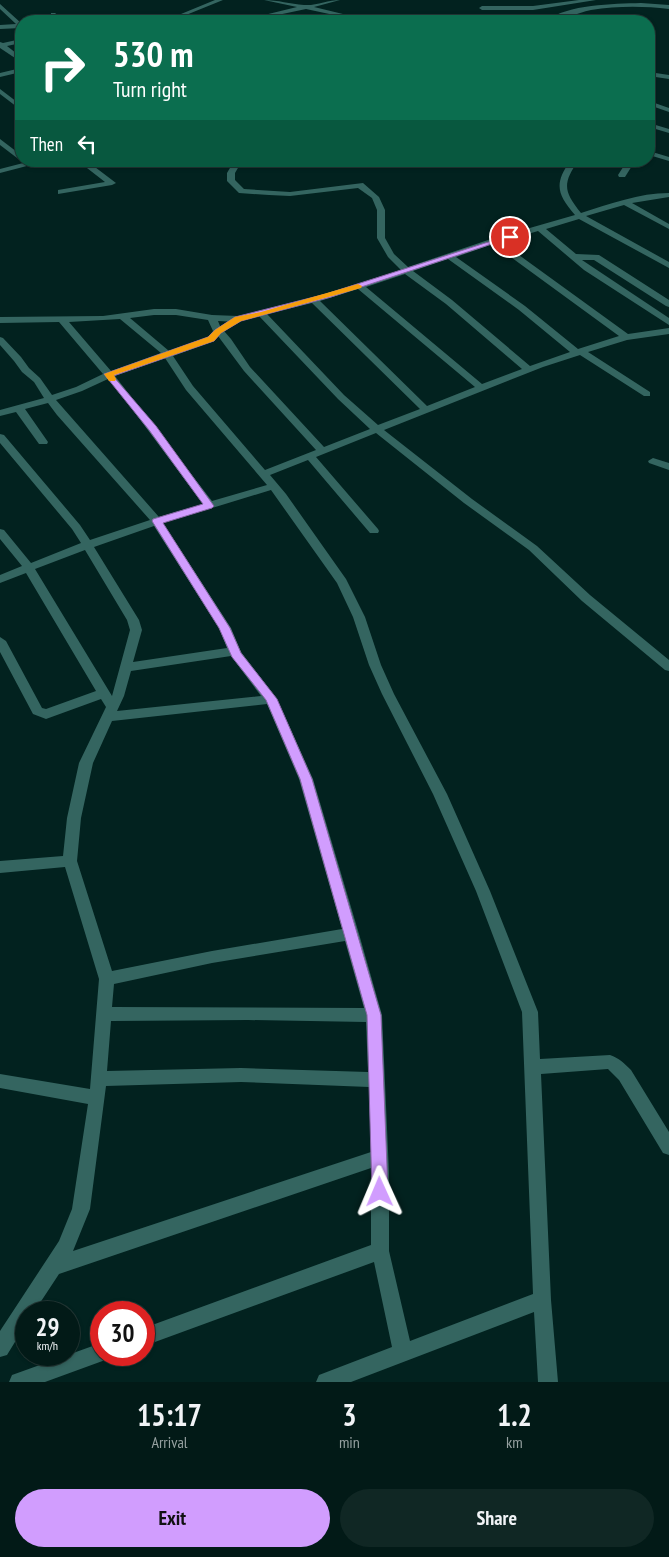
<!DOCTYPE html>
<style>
:root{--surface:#021a17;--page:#102724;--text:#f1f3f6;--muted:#96a1a1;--line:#233836;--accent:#d19dfe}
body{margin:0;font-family:"PT Sans Narrow",sans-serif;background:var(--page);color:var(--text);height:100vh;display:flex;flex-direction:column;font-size:19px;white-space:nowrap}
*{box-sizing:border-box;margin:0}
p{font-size:16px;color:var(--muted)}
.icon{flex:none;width:28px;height:28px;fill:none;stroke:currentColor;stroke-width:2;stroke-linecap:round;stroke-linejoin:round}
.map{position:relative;height:1382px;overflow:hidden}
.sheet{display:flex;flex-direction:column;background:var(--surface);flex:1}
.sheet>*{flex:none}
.top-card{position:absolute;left:15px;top:15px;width:640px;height:152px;border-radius:20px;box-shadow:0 1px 4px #0004,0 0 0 1px var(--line);background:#0b6e4f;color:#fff;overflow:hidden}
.speed{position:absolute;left:15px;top:1301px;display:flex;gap:10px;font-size:25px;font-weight:700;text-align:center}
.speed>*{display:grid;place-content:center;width:65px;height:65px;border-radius:50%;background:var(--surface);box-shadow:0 1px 4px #0004,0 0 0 1px var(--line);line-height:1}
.speed small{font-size:12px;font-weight:400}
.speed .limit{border:8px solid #d22;background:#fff;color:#111}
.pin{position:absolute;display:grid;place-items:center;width:42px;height:42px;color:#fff;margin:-21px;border:2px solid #fff;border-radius:50%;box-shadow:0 1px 5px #0007}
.me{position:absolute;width:55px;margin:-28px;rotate:359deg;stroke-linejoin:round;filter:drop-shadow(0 0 4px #0008)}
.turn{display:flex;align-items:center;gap:18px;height:105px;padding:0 15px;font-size:22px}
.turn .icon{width:65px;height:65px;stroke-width:2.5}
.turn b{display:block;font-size:35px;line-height:42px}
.then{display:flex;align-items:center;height:48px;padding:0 15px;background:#0003;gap:10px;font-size:19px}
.eta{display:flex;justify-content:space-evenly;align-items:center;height:85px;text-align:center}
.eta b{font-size:30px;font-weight:800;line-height:35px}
.action{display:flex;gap:10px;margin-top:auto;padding:10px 15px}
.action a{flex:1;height:58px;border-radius:30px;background:var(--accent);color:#111;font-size:20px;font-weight:800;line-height:58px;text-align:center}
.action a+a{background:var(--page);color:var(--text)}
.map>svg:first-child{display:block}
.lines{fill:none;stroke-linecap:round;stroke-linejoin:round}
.minor{fill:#346560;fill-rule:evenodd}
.route{fill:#d19dfe;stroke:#8866a5}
.slow{fill:#f59e0b}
</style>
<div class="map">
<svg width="669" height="1382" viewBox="0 0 669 1382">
<rect width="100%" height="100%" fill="#02221f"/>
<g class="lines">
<path class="minor" d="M215,0H223L186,15L181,14Z
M264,0C278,0 290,4 304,5C316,6 328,0 340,0L314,7L372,21H362L306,9L249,21H239L297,7Z
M579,0H596L533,10H482L479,8L482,6H533Z
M641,3L669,5V9C643,6 617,6 591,10C576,13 560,22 546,21C568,4 613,4 641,3Z
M0,4L21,23V28L0,29V25L16,24L0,9Z
M51,13H55L65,21H58L51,15Z
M21,39V43L7,46L21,57V62L0,48V42L3,43Z
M21,68V72L0,77V73Z
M649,72L669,75V79L649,76Z
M0,89L21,105V110L0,94Z
M649,101L669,108V112L649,105Z
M649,123L669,129V133L649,127Z
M0,139L21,155V161L0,145Z
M649,151L669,157V161L649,155Z
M31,161H46L0,173V169Z
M78,161H87L116,183L112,185L58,194V190L105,182Z
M234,161H242L235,173V180L244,189L290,192L363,183L379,197L385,210V238L394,254L408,267L491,239L575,215C557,194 554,184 570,161H578C562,184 564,192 581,213C610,204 639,193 669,193V197L632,203L669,224V229L624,205L586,216L669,262V268L579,219L546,229L576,254L599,255L669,300V307L666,306L594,260H582L669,318V325L584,270L538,231L501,242L628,334L669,328V334L627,340L588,352L650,392V396H644L580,355L543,367L384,430L472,499L537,546L590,595L669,660V671L665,670L582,601L529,550L464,503L376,433L316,457L378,529L379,531L378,533H370L308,460L270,475L286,494L346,579L365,617L381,665L394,694L447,794L490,891L538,1012L540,1059L610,1055C619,1058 624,1063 631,1070L669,1132V1155L663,1153L619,1080L608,1069L541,1074L551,1300L558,1382H538L534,1312L351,1382H316L319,1375L392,1347L374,1262L144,1346V1328L371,1245V1168L59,1274L34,1312H26V1324L7,1355L0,1357V1331L59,1241L72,1209L88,1104L0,1088V1074L90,1089L99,979L65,867L0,873V861L63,856L67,818L79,763L106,707L101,699L46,719L33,714L0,652V637L6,641L42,708L46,709L96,691L26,573L0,583V575L22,566L0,539V529L4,530L31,563L81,543L72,529L0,443V434L4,435L80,525L90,540L150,520L57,415L48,403L25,409L48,442L47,444H39L16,412L0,416V410L44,398L34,382L22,372L14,361L0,345V337L3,338L21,357L29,368L40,378L52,395L76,387L103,374L59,322L0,323V317L103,316L154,309H176L212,315L238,316L325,294L401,270L388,257L377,238V210L372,198L358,188L290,196L269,195L239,193L227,181V173ZM493,244L619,336L578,349L525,306L456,257ZM448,259L519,310L570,352L530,366L452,300L413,271ZM405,274L446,304L522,369L482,384L366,287ZM358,289L475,387L427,406L320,301ZM312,303L420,409L378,425L344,395L267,314ZM154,315H176L208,320L213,331L208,337L169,351L130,318ZM259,316L338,399L370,429L324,447L250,367L231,339L224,331L228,328L226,326H220L218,321L238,322ZM120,319L161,353L111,371L69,322ZM218,336L244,371L316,450L265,470L193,386L173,356L214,341ZM165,358L186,390L267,485L212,501L115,376ZM108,379L118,390L203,504L159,517L56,400L82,391ZM271,490L337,583L353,617L369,665L382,694L433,794L476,891L522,1012L533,1294L410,1341L389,1251V1173L382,1015L359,934L313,779L277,699L241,652L231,628L163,523ZM154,526L219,628L227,648L133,662L142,630L139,620L94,547ZM85,550L127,620L130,630L112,696L35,569ZM231,656L261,696L117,711L124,696L131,671ZM267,704L299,779L342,929L212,951L112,971L77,861L81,818L93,763L112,721ZM345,941L364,1008L112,1007L114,984L212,963ZM248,1020L366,1022L368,1072L241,1068L107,1071L111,1021ZM241,1082L369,1087L371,1152L73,1251L90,1209L106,1086Z
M627,161H635L625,177H619L618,175Z
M653,458L669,463V470L649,463L648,461Z
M101,1343V1355H109L108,1359L45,1382H9L12,1375Z"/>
</g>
<path class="route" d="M507,236L513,237L331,297L241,321L221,333L214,341L113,376L156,426L214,506L212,508L163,523L230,628L241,653L277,699L312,779L381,1015L388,1192L385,1198L380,1200L374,1198L372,1192L367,1015L300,779L266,700L232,657L219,628L152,521L153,519L203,504L149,430L104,374L208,337L215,330L235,317L326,294Z"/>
<path class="slow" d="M358,284L362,286L361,288L241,321L221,333L214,341L114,375L116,379L115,381H109L104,374L208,337L215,330L235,317L261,312Z"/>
</svg>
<div class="speed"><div>29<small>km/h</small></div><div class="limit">30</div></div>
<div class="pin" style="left:510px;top:237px;background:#d93025"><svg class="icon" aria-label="arrive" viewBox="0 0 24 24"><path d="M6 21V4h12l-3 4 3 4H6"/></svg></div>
<svg class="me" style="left:380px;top:1192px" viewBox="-20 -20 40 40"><path d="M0-17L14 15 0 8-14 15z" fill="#d19dfe" stroke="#fff" stroke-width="4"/></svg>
<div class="top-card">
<div class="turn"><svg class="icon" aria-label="right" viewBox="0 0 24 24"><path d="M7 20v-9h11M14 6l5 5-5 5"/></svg><div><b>530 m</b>Turn right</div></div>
<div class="then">Then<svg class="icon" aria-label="left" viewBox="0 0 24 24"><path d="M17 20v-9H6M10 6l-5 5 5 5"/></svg></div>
</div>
</div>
<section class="sheet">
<div class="eta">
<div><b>15:17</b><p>Arrival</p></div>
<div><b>3</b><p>min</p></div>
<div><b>1.2</b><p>km</p></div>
</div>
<div class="action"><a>Exit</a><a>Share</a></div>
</section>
